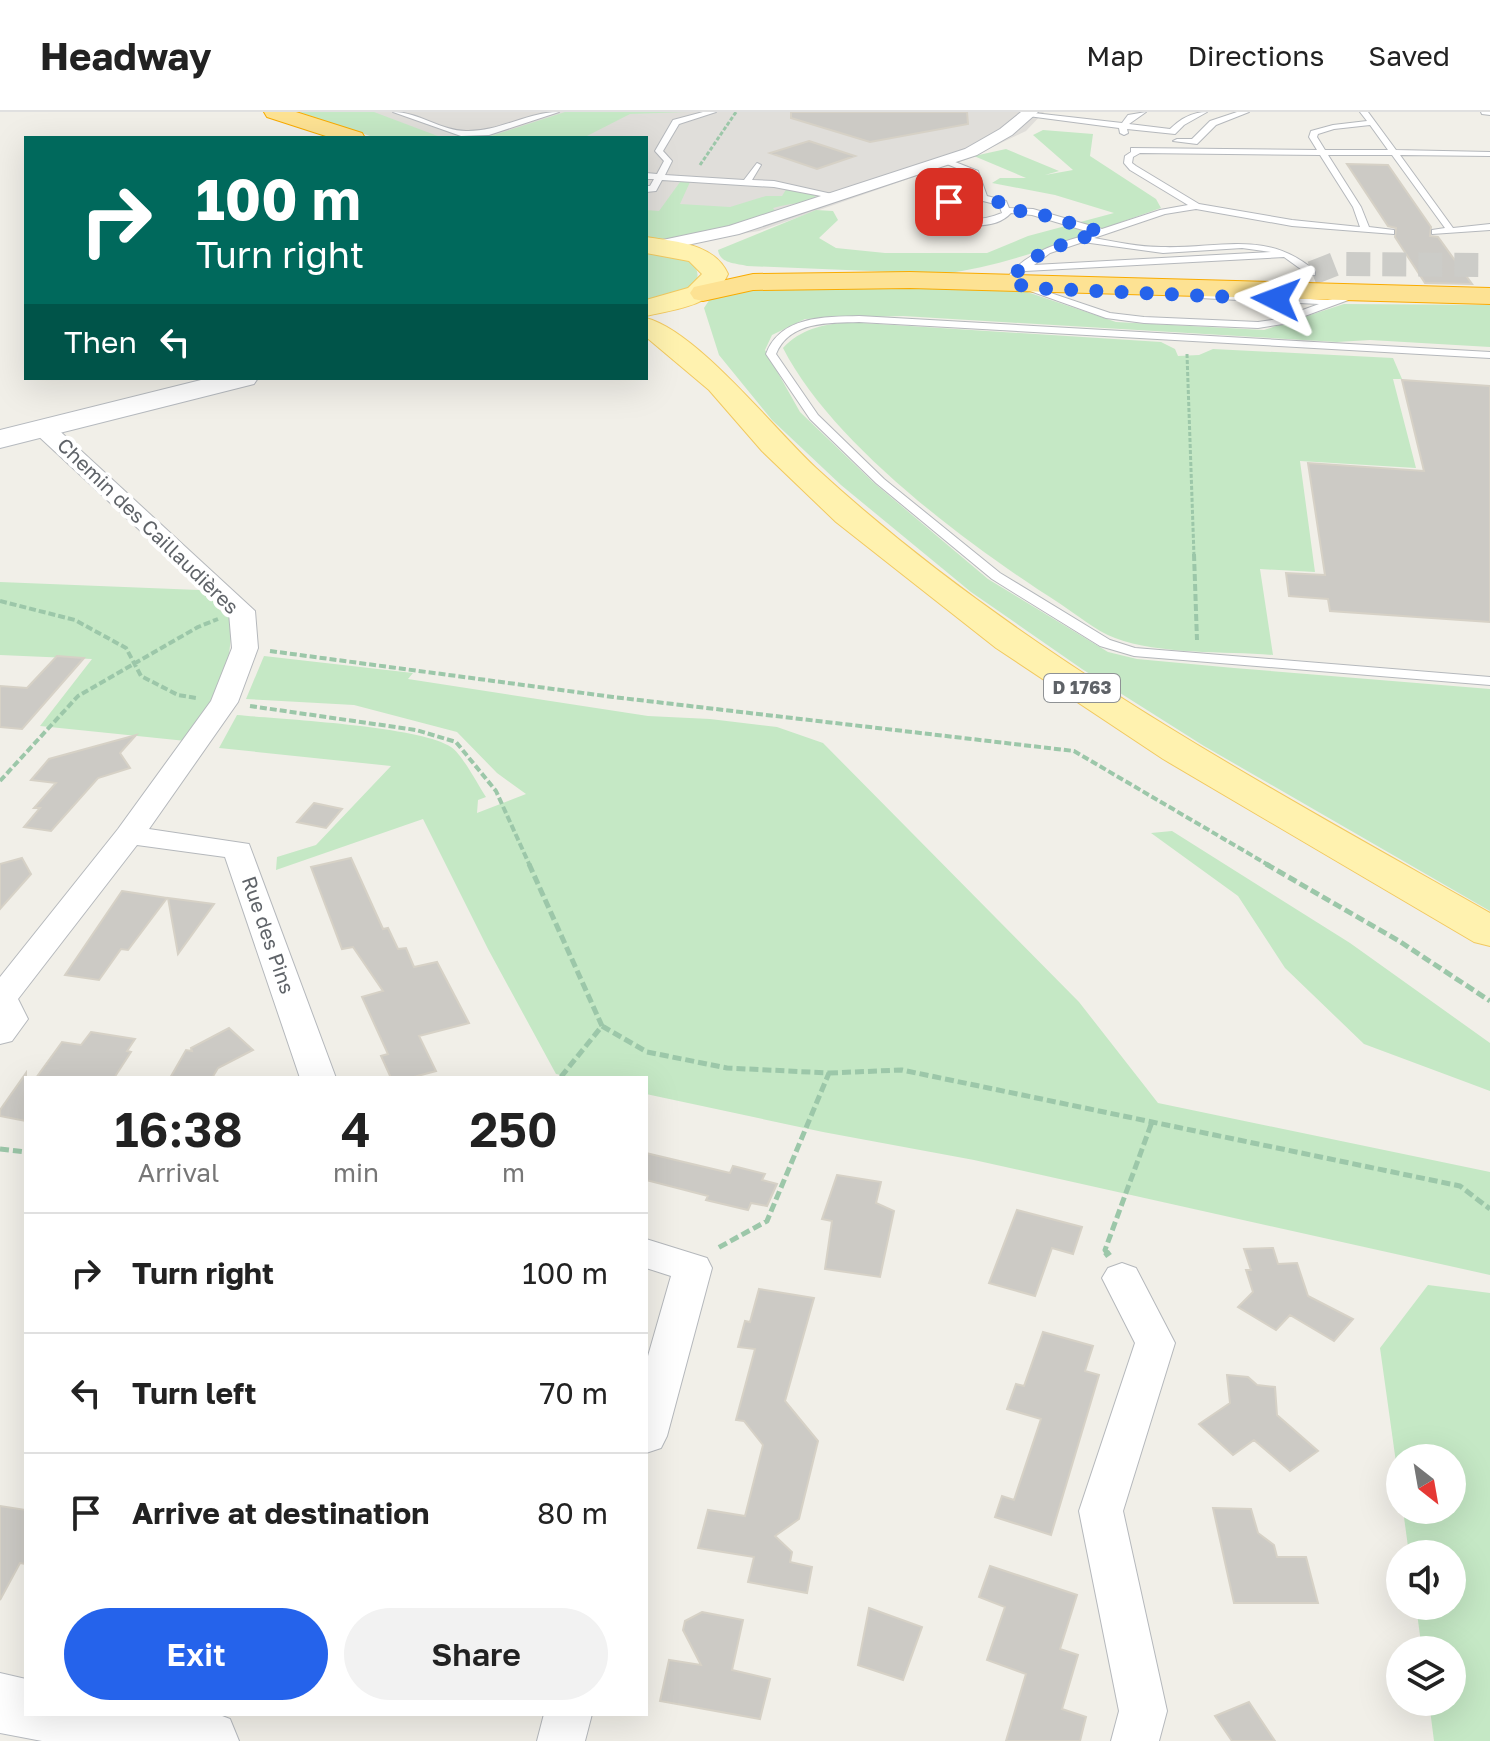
<!DOCTYPE html>
<meta charset="utf-8">
<style>
:root{--surface:#fff;--page:#f2f2f2;--text:#222;--muted:#767676;--line:#e0e0e0;--accent:#2563eb}
body{margin:0;font-family:"Golos Text",sans-serif;background:var(--page);color:var(--text);height:100vh;display:flex;flex-direction:column;font-size:30px;white-space:nowrap}
*{box-sizing:border-box;margin:0}
p{font-size:26px;color:var(--muted)}
.icon{flex:none;width:44px;height:44px;fill:none;stroke:currentColor;stroke-width:2;stroke-linecap:round;stroke-linejoin:round}
.map{position:relative;flex:1;overflow:hidden}
.drawer{position:absolute;left:24px;top:964px;width:624px;height:640px;display:flex;flex-direction:column;background:var(--surface);border-radius:0px;box-shadow:0 8px 32px #0002}
.drawer>*{flex:none}
.banner{position:absolute;left:24px;top:24px;width:624px;height:244px;border-radius:0px;box-shadow:0 8px 32px #0002;background:#00695c;color:#fff;overflow:hidden}
.needle{width:52px;rotate:149deg}
.controls{position:absolute;left:1386px;top:1332px;display:grid;gap:16px}
.controls a{display:grid;place-items:center;width:80px;height:80px;border-radius:50%;background:var(--surface);box-shadow:0 8px 32px #0002;font-size:40px}
.pin{position:absolute;display:grid;place-items:center;width:68px;height:68px;color:#fff;margin:-34px;border-radius:16px;box-shadow:0 4px 12px #0006}
.me{position:absolute;width:88px;margin:-44px;rotate:273deg;stroke-linejoin:round;filter:drop-shadow(0 0 6px #0008)}
.turn{display:flex;align-items:center;gap:28px;height:168px;padding:0 40px;font-size:36px}
.turn .icon{width:104px;height:104px;stroke-width:2.5}
.turn b{display:block;font-size:56px;line-height:68px}
.then{display:flex;align-items:center;height:76px;padding:0 40px;background:#0003;gap:16px;font-size:30px}
.eta{display:flex;justify-content:space-evenly;align-items:center;height:136px;text-align:center}
.eta b{font-size:48px;font-weight:600;line-height:56px}
.action{display:flex;gap:16px;margin-top:auto;padding:16px 40px}
.action a{flex:1;height:92px;border-radius:48px;background:var(--accent);color:#fff;font-size:32px;font-weight:600;line-height:92px;text-align:center}
.action a+a{background:var(--page);color:var(--text)}
ul{padding:0;list-style:none}
li{display:flex;align-items:center;gap:24px;height:120px;padding:0 40px;border-top:2px solid var(--line)}
li div{flex:1}
li b{display:block;font-size:30px}
li em{font-style:normal}
header{display:flex;align-items:center;gap:48px;box-sizing:border-box;height:112px;padding:0 40px;background:var(--surface);border-bottom:2px solid var(--line)}
header strong{font-size:38px}
nav{display:flex;gap:44px;margin-inline-start:auto;font-size:28px}
.map>svg:first-child{display:block}
.industrial{fill:#e0deda}
.green{fill:#c5e8c5}
.building{fill:#cccac5;stroke:#d6d1c6;stroke-width:2}
.lines{fill:none;stroke-linecap:round;stroke-linejoin:round}
.highway-tunnel{stroke:#ccccc8;stroke-width:24;stroke-dasharray:24 12;stroke-linecap:butt}
.lane-casing{stroke:#b5b8bc;stroke-width:2}
.street-casing{stroke:#b5b8bc;stroke-width:2}
.secondary-casing{stroke:#b6babf;stroke-width:2}
.primary-casing{stroke:#f2c960;stroke-width:2}
.highway-casing{stroke:#f9ab00;stroke-width:2}
.path-far3{stroke:#9cc7a9;stroke-width:3;stroke-dasharray:4 2;stroke-linecap:butt}
.path-far2{stroke:#9cc7a9;stroke-width:4;stroke-dasharray:7 3;stroke-linecap:butt}
.path-far1{stroke:#9cc7a9;stroke-width:5;stroke-dasharray:9 4;stroke-linecap:butt}
.path{stroke:#9cc7a9;stroke-width:7;stroke-dasharray:11 5;stroke-linecap:butt}
.lane{fill:#fff;fill-rule:evenodd}
.street{fill:#fff;fill-rule:evenodd}
.secondary{fill:#fff;fill-rule:evenodd}
.primary{fill:#fff2af;fill-rule:evenodd}
.highway{fill:#fde293;fill-rule:evenodd}
.route{stroke:#2563eb;stroke-width:14;stroke-dasharray:0 25.2}
.labels{text-anchor:middle;stroke-width:8;stroke-linejoin:round;paint-order:stroke}
.shield{fill:#fff;stroke:#8f9295;stroke-width:2}
.shield-label{font-size:18px;font-weight:bold;fill:#5f6368}
.street-label{font-size:20px;fill:#5f6368;stroke:#fff}
</style>
<header>
<strong>Headway</strong>
<nav><a>Map</a><a>Directions</a><a>Saved</a></nav>
</header>
<div class="map">
<svg width="1490" height="1629" viewBox="0 0 1490 1629">
<rect width="100%" height="100%" fill="#f1efe8"/>
<path class="industrial" d="M298,0H1044L1026,19L974,44L759,119L704,128H646V26H381Z"/>
<path class="green" d="M299,0H374L443,26H376Z
M565,0H686L630,2L583,26H464L494,23Z
M1043,18L1093,22L1090,44L1156,87L1161,96C1090,120 1018,152 943,162L747,154C736,151 720,152 718,138L816,98L833,99L838,108L819,126L836,136L885,141H987L1028,124L1114,101L1055,83L992,71L1000,66H1026L974,44L1006,37L1059,59L1045,63L1073,58L1033,23Z
M680,70H690L680,92L730,95L766,84H782L787,76L810,79L817,86C802,92 789,91 773,96L777,101L699,124L646,128V98L659,99Z
M646,140C660,142 703,144 697,167C696,173 690,178 684,180C673,185 658,186 646,188Z
M771,175L1015,176L1116,210L1264,218L1344,192L1490,193V235L1370,228L1337,230L903,204L805,207L772,223L765,238L800,300L873,370L988,467L1108,540L1137,547L1234,556L1490,577V799L1204,634L1082,557L971,480L841,373L772,308L719,243L704,196L712,184Z
M847,210L1161,230L1175,237L1178,244L1199,243L1213,237L1393,246L1402,267H1393L1416,356L1300,349L1315,460L1260,457L1273,543C1225,539 1160,543 1115,526C1096,519 1076,502 1059,491C968,433 832,332 783,236C801,217 821,213 847,210Z
M0,470L199,478L220,490L217,496L233,508L228,551L219,584L186,629L40,614L92,547L0,543Z
M264,544L413,561L408,567L648,604L710,607L777,615L823,631L1079,890L1158,991L1490,1060V1163L974,1048L823,1020L646,982V966H575L556,962L488,837L423,707L276,758L277,745L316,733L391,654L219,636L237,603C279,607 421,614 451,635C462,642 478,673 486,685L478,688L477,701L526,682L497,661L457,620L354,593L246,587Z
M1172,719L1350,831L1490,931V979L1364,932L1285,856L1238,784L1151,721Z
M1428,1173L1490,1181V1629H1434L1429,1590H1452V1538H1422L1416,1494H1452V1442H1409L1403,1398H1452V1346H1400V1379L1380,1236Z"/>
<path class="building" d="M791,0H967L968,12L870,30L791,6Z
M809,29L855,44L817,57L770,41Z
M1347,52L1388,53L1431,115L1430,124L1438,125L1472,172L1425,171L1395,125L1396,116L1388,114Z
M1402,268L1490,274V510L1330,499L1328,487L1289,484L1286,461L1325,463L1308,351L1424,359Z
M57,544L84,546L22,617L0,615V574L27,576Z
M136,623L120,641L130,656L98,666L51,719L24,715L40,696H34L56,671L31,668L49,647Z
M314,691L342,697L326,716L297,710Z
M22,746L31,762L0,797V752Z
M351,746L383,817L388,816L398,837L406,836L414,855L437,850L469,911L419,924L436,959L410,966H391L381,944L388,942L362,885L383,879L353,835L342,837L311,755Z
M122,779L167,786L128,838L121,837L99,868L65,863Z
M168,786L214,792L178,842Z
M229,916L253,938L218,956L212,966H170L186,938L192,939L191,936Z
M91,920L135,927L127,939L131,940L114,966H36L62,930L81,933Z
M26,961V1009L0,1004V998Z
M646,1041L730,1061L733,1054L765,1062L762,1068L777,1072L767,1094L751,1091L748,1098L706,1088L708,1084L646,1068Z
M837,1063L881,1070L876,1091L894,1099L880,1165L825,1157L832,1109L822,1107Z
M1017,1098L1082,1115L1073,1142L1052,1136L1035,1184L989,1171Z
M1273,1136L1278,1152L1297,1151L1308,1184L1353,1207L1334,1229L1290,1203L1276,1218L1238,1195L1253,1180L1246,1158H1251L1244,1137Z
M759,1177L814,1186L785,1289L818,1329L799,1407L775,1424L792,1440L790,1450L812,1455L807,1481L748,1470L754,1445L698,1436L708,1398L745,1404L763,1333L744,1309L736,1308L755,1237L738,1235L745,1209L750,1210Z
M1043,1220L1093,1234L1085,1259L1099,1263L1051,1423L995,1405L1002,1384L1014,1388L1041,1307L1007,1297L1016,1272L1024,1274Z
M1227,1263L1248,1265L1257,1273L1275,1275L1277,1303L1318,1339L1290,1359L1254,1328L1233,1343L1199,1312L1230,1291Z
M0,1394L26,1398V1452L20,1451L0,1488Z
M1213,1396L1251,1397L1258,1421L1274,1433L1277,1445H1306L1318,1491H1234Z
M990,1454L1077,1483L1060,1537L1078,1543L1062,1597L1086,1605L1080,1629H1006L1026,1562L987,1548L1005,1495L979,1485Z
M869,1496L922,1515L903,1568L858,1553Z
M702,1500L743,1508L732,1558L770,1567L760,1607L660,1589L669,1548L701,1553L683,1518L685,1509Z
M1249,1590L1275,1629H1232L1215,1604Z"/>
<g class="lines">
<path class="highway-tunnel" d="M1312,161L1335,152L1490,153"/>
<defs>
<path id="lane" d="M393,0C419,0 441,19 466,19C499,20 527,0 559,0L489,23L461,24Z
M703,0H716L679,12L663,39L672,49L665,63L744,68L757,51L761,53L752,68L774,69L841,84L837,87L774,75L662,68L656,79L646,80V74H650L654,67H646V61L657,62L664,49L655,39L673,8Z
M1025,0L1122,11L1128,3L1146,0L1129,12L1170,17C1180,7 1192,0 1207,0L1184,13L1175,22L1127,17L1128,21L1124,23L1120,21L1119,16L1028,4Z
M1237,0H1249L1216,13L1197,32L1173,29L1177,27H1192L1210,9Z
M1360,0H1368L1396,38L1490,40V44L1400,43L1453,116L1490,112V118L1432,122V118L1445,116L1392,43H1328L1361,95L1369,115L1394,118V122L1292,114L1196,97L1165,102L1094,126C1116,130 1139,135 1161,135C1219,137 1267,117 1315,159V163H1309L1284,145L1025,159L1015,169L1110,201L1144,205L1258,210L1278,207L1319,192L1200,186V182L1203,181L1328,188L1346,184L1351,187L1283,212L1258,216L1144,211L1106,206L1005,170C1021,140 1063,130 1093,121L1032,103L1011,101C995,119 957,115 936,105L933,96L938,91L978,84L971,62L942,50L945,46L978,59L987,84L1006,89L1009,96L1033,97L1102,117L1160,98L1188,93L1130,58L1124,51L1125,44L1131,40V36L1317,38L1309,25L1311,19L1333,13L1367,9ZM1370,13L1388,38H1325L1317,25L1318,22L1334,17ZM1140,41L1320,43L1353,95L1360,115L1292,108L1199,92L1136,54L1132,51L1133,45ZM983,89L999,93L1002,101C983,109 962,110 943,102L942,97ZM1083,130L1163,141L1242,136L1271,140L1034,153L1050,141Z
M1481,0H1490V3L1482,2Z
M859,204L1490,240V246L859,210C829,211 789,209 776,242L818,303L884,367L1000,461L1110,528L1135,536L1490,565V573L1134,544L1100,534L992,467L876,371L810,307L766,242C780,204 824,205 859,204Z"/>
<path id="street" d="M1021,0H1038L1012,23L977,43L739,122L659,139L650,134L653,130L729,114L965,37L1000,17Z
M43,309L51,311L255,499L258,536L238,590L149,717L249,732L336,966H300L225,745L137,733L18,887L28,907L12,929L0,932V865L118,717L211,589L232,536L229,501L35,321L32,316L35,311Z
M646,1127L707,1146L712,1156L667,1324L661,1336L646,1341V1251L671,1164L646,1156Z
M1122,1151L1136,1156L1175,1231L1123,1399L1167,1599L1159,1629H1111L1119,1599L1079,1399L1135,1231L1102,1166L1108,1156Z
M544,1602H592L585,1629H537Z"/>
<path id="secondary" d="M209,266H258L254,272L0,336V318Z
M0,1561L26,1567V1602H217L230,1607L239,1629H42L0,1621Z"/>
<path id="primary" d="M646,125C676,130 714,131 728,162C714,194 677,197 646,204V188L688,176L702,162L689,149L646,141Z
M646,206C697,219 775,318 816,356C1016,540 1256,668 1490,801V834L1474,830L1163,647L996,536L836,410L762,339L709,278L646,225Z"/>
<path id="highway" d="M264,0H296L362,21L365,26H332L267,5Z
M910,160L1490,176V192L910,176L753,178L703,189L694,187L690,181L694,175L753,162Z"/>
</defs>
<use href="#lane" class="lane-casing"/>
<use href="#street" class="street-casing"/>
<use href="#secondary" class="secondary-casing"/>
<use href="#primary" class="primary-casing"/>
<use href="#highway" class="highway-casing"/>
<path class="path-far3" d="M700,53L736,0
M1187,242L1194,444"/>
<path class="path-far2" d="M1194,442L1197,528
M0,489L75,508L126,536L141,564L178,583L196,586
M270,539L613,585L1074,639L1270,754
M250,594L416,618L456,630L496,679L530,754
M0,669L78,584L198,515L218,507"/>
<path class="path-far1" d="M529,752L602,914L560,966
M1266,752L1399,829L1490,889
M602,914L647,940L727,956L829,961L767,1109L716,1137
M829,961L902,958L1460,1074L1490,1097
M0,1037L26,1040
M1108,1142L1105,1138L1152,1010"/>
<path class="path" d="M1106,1140L1109,1144"/>
<use href="#lane" class="lane"/>
<use href="#street" class="street"/>
<use href="#secondary" class="secondary"/>
<use href="#primary" class="primary"/>
<use href="#highway" class="highway"/>
</g>
<g class="lines">
<path class="route" d="M949,90C967,86 995,80 1007,98L1033,100L1101,120C1071,130 1026,140 1010,170L1030,176L1276,187"/>
</g>
<g class="labels">
<rect class="shield" x="1044" y="562" width="76" height="28" rx="6"/>
<g class="shield-label">
<text x="1082" y="582">D 1763</text>
</g>
<g class="street-label">
<text transform="translate(148 414) rotate(44)" y="7">Chemin des Caillaudières</text>
<text transform="translate(268 823) rotate(71)" y="7">Rue des Pins</text>
</g>
</g>
</svg>
<div class="controls">
<a><svg class="needle" viewBox="-14 -14 28 28"><path d="M0-13l5 13h-10z" fill="#e53935"/><path d="M0 13l5-13h-10z" fill="#767676"/></svg></a>
<a><svg class="icon" aria-label="sound" viewBox="0 0 24 24"><path d="M4 9h4l5-4v14l-5-4H4zM17 9q2 3 0 6"/></svg></a>
<a><svg class="icon" aria-label="layers" viewBox="0 0 24 24"><path d="M12 4l9 5-9 5-9-5zM3 14l9 5 9-5"/></svg></a>
</div>
<div class="pin" style="left:949px;top:90px;background:#d93025"><svg class="icon" aria-label="arrive" viewBox="0 0 24 24"><path d="M6 21V4h12l-3 4 3 4H6"/></svg></div>
<svg class="me" style="left:1276px;top:187px" viewBox="-20 -20 40 40"><path d="M0-17L14 15 0 8-14 15z" fill="#2563eb" stroke="#fff" stroke-width="4"/></svg>
<div class="banner">
<div class="turn"><svg class="icon" aria-label="right" viewBox="0 0 24 24"><path d="M7 20v-9h11M14 6l5 5-5 5"/></svg><div><b>100 m</b>Turn right</div></div>
<div class="then">Then<svg class="icon" aria-label="left" viewBox="0 0 24 24"><path d="M17 20v-9H6M10 6l-5 5 5 5"/></svg></div>
</div>
<section class="drawer">
<div class="eta">
<div><b>16:38</b><p>Arrival</p></div>
<div><b>4</b><p>min</p></div>
<div><b>250</b><p>m</p></div>
</div>
<ul>
<li><svg class="icon" aria-label="right" viewBox="0 0 24 24"><path d="M7 20v-9h11M14 6l5 5-5 5"/></svg><div><b>Turn right</b></div><em>100 m</em></li>
<li><svg class="icon" aria-label="left" viewBox="0 0 24 24"><path d="M17 20v-9H6M10 6l-5 5 5 5"/></svg><div><b>Turn left</b></div><em>70 m</em></li>
<li><svg class="icon" aria-label="arrive" viewBox="0 0 24 24"><path d="M6 21V4h12l-3 4 3 4H6"/></svg><div><b>Arrive at destination</b></div><em>80 m</em></li>
</ul>
<div class="action"><a>Exit</a><a>Share</a></div>
</section>
</div>
